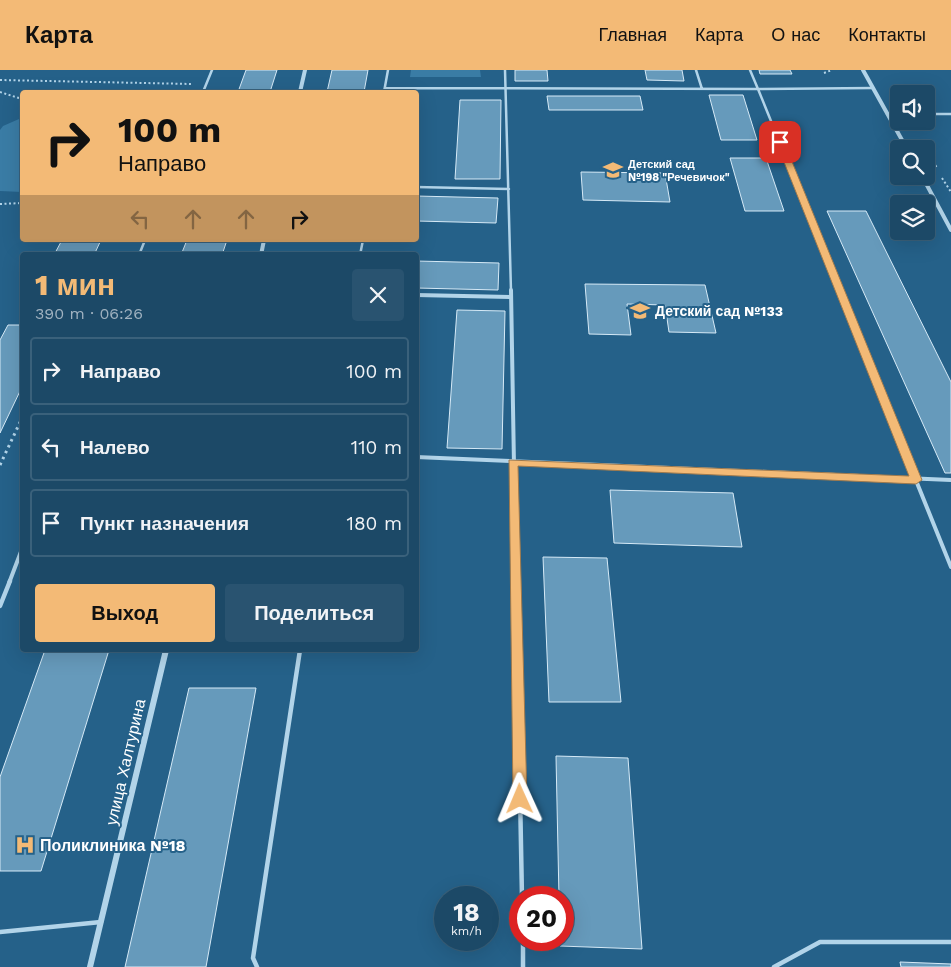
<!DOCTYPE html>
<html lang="ru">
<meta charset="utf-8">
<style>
:root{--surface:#1c4967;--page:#295370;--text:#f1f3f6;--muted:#a0b2c0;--line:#3a617b;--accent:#f3ba76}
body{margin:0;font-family:"Work Sans",sans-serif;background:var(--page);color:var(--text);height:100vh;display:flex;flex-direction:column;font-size:19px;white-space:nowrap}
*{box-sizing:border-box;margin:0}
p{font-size:16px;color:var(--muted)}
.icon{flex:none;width:28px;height:28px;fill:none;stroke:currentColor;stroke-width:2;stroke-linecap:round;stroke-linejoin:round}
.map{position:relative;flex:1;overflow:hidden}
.panel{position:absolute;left:20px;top:182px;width:399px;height:400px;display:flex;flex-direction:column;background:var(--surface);border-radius:5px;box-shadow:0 5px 20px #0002,0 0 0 1px var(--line)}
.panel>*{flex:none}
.hud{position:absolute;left:20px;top:20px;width:399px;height:152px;border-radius:5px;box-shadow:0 5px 20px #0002,0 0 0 1px var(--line);background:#f3ba76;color:#111;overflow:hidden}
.tools{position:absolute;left:890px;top:15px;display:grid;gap:10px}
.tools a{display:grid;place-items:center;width:45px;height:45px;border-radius:5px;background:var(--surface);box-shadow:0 5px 20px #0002,0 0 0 1px var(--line);font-size:25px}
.speed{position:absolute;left:434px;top:816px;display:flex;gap:10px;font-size:25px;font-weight:700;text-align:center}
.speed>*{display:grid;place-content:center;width:65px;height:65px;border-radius:50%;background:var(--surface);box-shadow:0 5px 20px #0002,0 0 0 1px var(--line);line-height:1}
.speed small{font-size:12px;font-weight:400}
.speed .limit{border:8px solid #d22;background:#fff;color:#111}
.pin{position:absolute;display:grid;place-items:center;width:42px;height:42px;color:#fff;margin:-21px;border-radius:10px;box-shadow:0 2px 8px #0006}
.me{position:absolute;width:55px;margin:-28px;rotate:359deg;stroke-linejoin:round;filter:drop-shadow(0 0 4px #0008)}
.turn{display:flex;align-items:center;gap:18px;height:105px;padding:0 15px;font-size:22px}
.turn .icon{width:65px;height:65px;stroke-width:2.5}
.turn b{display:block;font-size:35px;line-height:42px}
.lanes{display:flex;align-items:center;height:48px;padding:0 15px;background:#0003;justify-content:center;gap:25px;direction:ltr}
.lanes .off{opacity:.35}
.round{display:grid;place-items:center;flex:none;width:52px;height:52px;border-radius:5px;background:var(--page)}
.head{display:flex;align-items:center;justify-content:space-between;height:85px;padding:0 15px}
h1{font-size:30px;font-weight:800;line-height:38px;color:var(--accent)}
.action{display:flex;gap:10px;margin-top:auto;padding:10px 15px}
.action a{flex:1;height:58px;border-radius:5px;background:var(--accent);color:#111;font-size:20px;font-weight:800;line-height:58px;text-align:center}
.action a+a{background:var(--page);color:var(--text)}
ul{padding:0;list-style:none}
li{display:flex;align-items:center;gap:15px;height:68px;margin:0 10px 8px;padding:0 5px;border:2px solid var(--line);border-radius:5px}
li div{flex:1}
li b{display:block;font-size:19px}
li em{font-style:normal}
header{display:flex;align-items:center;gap:30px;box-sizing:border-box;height:70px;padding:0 25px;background:var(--accent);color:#111}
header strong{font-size:24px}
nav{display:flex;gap:28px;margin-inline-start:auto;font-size:18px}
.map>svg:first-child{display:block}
.green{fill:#3a7ca5}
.building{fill:#669abb;stroke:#d6eaf7}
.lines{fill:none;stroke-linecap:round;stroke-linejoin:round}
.path-far1{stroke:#b2d4e9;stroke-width:2;stroke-dasharray:2 2.5;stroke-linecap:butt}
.path{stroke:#b2d4e9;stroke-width:3;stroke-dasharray:2.5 4;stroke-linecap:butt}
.lane-far2{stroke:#b2d4e9;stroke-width:2.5}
.lane-far1{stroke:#b2d4e9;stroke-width:4}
.lane{stroke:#b2d4e9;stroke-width:4.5}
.street-far1{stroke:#b2d4e9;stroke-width:4}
.street{stroke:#b2d4e9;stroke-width:6}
.route{fill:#f3ba76;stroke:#9e794d}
.labels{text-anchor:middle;stroke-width:4;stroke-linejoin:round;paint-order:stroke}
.far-poi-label{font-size:11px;font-weight:bold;fill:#fff;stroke:#256189;text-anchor:start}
.poi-label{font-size:14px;font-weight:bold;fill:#fff;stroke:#256189;text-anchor:start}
.near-street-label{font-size:16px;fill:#fff;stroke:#256189}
.near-poi-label{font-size:16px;font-weight:bold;fill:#fff;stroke:#256189;text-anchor:start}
</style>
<header>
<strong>Карта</strong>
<nav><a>Главная</a><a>Карта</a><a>О нас</a><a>Контакты</a></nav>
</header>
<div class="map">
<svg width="951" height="897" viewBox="0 0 951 897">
<rect width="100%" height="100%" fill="#256189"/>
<path class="green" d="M411,0H480L481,7H410Z
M19,49H22V122L0,121V60L3,56Z"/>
<path class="building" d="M246,0H277L270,22H238Z
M332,0H368L364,22H327Z
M515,0H547L548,11H515Z
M645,0H682L684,11L647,10Z
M759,0H790L792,4H760Z
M709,25H743L757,70H721Z
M547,26H640L643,40H549Z
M460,30H501L500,109H455Z
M730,88H766L784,141H745Z
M581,102L665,103L670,132L583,130Z
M416,126L498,128L496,153L416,151Z
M827,141H866L951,312V403H945Z
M62,170H101L94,185H54Z
M187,170H227L222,185H181Z
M416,191L499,193L498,220L416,218Z
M585,214L705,215L716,263L669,262L665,235L627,234L631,265L589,264Z
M457,240L505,241L502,379L447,378Z
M8,255H22V317L0,363V270Z
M610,420L733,423L742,477L614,473Z
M543,487L607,488L621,632H549Z
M45,580H109L41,801H0V707Z
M189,618H256L206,897H125Z
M556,686L628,688L642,879L560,876V870H562V828H559Z
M900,892L951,894V897H901Z"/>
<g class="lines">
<path class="path-far1" d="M824,3L832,0
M0,10L191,14
M0,22L22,29
M926,80L937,98
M942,108L951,122
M0,134L22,133"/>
<path class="path" d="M0,395L22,348"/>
<path class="lane-far2" d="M505,0L511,221
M696,0L702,19
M385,18L758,19L750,0
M203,22L212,0
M384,22L388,0
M887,44H899
M926,44H951
M416,117L509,119
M139,185L145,170
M360,185L363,170
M840,221L758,19L873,18"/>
<path class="lane-far1" d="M511,220L516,513
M839,220L951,497
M416,225L511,227
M416,387L951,410
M9,513L22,479"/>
<path class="lane" d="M516,511L522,828
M0,536L10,511
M0,862L101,852
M523,870V897
M257,897L253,888L300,580
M774,897L820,872H951"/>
<path class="street-far1" d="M863,0L907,79
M300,22L305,0
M922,106L951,160
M261,185L264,170"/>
<path class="street" d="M90,897L166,580"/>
</g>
<path class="route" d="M780,70L784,72L922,410L916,414L518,396L527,729L525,733L520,735L515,733L513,729L509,390L909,406L776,72Z"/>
<defs>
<symbol id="school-bare" viewBox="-9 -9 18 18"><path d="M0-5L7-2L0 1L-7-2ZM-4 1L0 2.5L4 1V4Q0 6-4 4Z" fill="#f3ba76" stroke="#256189" stroke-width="2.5" paint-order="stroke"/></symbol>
<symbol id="hospital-bare" viewBox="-9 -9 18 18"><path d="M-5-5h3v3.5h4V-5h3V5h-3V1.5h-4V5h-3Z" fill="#f3ba76" stroke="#256189" stroke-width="2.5" paint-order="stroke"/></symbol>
</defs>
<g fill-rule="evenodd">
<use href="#school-bare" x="599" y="86" width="28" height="28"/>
<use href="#school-bare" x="626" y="227" width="28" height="28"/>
<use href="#hospital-bare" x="11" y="761" width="28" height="28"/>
</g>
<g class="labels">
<g class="far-poi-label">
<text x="628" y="98">Детский сад<tspan x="628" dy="13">№198 "Речевичок"</tspan></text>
</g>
<g class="poi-label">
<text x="655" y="246">Детский сад №133</text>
</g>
<g class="near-street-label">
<text transform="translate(125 692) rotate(-77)" y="6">улица Халтурина</text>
</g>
<g class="near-poi-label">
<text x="40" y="781">Поликлиника №18</text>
</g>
</g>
</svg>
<div class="tools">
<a><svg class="icon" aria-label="sound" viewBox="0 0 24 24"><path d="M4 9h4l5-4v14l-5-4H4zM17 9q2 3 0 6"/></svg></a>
<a><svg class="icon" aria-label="search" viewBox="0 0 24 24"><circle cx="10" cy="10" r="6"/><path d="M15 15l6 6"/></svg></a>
<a><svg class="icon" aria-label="layers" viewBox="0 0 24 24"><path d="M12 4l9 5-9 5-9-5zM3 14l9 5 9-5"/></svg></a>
</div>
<div class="speed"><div>18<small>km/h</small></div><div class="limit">20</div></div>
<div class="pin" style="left:780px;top:72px;background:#d93025"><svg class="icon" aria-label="arrive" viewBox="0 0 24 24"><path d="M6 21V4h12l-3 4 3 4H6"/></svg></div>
<svg class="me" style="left:520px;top:729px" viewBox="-20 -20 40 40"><path d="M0-17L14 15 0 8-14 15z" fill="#f3ba76" stroke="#fff" stroke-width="4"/></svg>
<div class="hud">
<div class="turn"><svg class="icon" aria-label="right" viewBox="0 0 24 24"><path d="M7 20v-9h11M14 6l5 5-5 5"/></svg><div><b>100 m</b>Направо</div></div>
<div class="lanes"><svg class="icon off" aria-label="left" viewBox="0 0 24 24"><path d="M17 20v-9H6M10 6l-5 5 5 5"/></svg><svg class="icon off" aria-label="ahead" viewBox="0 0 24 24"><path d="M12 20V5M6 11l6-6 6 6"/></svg><svg class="icon off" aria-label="ahead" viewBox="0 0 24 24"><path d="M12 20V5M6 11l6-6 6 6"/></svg><svg class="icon" aria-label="right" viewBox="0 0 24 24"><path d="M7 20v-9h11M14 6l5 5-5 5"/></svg></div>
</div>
<section class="panel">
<div class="head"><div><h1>1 мин</h1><p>390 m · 06:26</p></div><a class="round"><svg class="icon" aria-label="close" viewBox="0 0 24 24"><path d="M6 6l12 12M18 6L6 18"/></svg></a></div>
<ul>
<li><svg class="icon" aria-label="right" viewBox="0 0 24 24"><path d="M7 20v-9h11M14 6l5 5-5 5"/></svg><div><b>Направо</b></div><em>100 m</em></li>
<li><svg class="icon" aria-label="left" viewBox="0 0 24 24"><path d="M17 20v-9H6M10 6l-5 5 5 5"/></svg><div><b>Налево</b></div><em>110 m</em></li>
<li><svg class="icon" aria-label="arrive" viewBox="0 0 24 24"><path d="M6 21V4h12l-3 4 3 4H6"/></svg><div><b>Пункт назначения</b></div><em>180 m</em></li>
</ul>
<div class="action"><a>Выход</a><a>Поделиться</a></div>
</section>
</div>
